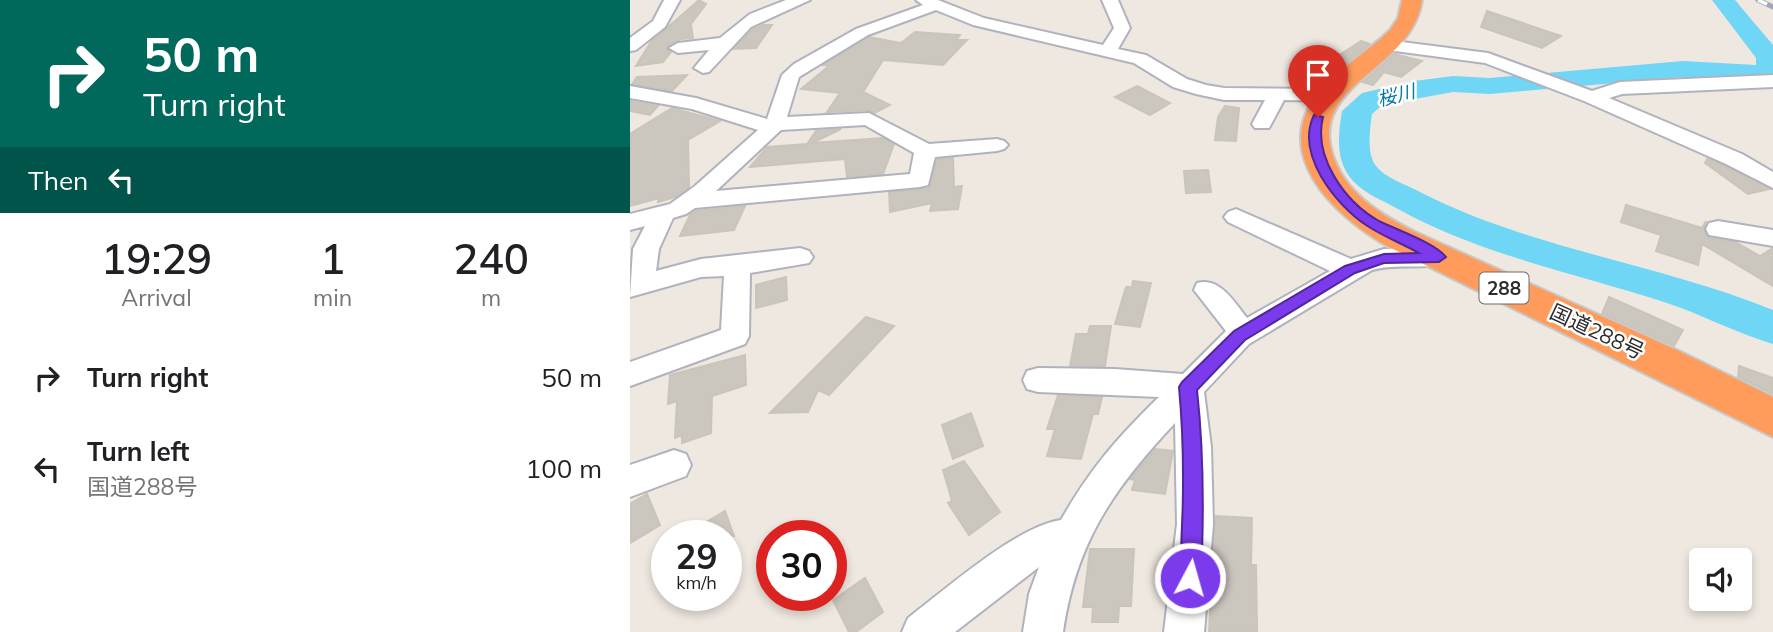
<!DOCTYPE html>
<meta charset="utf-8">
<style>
:root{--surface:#fff;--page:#f6f6f6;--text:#202124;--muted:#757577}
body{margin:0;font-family:Mulish,"Noto Sans JP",sans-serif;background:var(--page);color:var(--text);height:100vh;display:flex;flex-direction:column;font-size:26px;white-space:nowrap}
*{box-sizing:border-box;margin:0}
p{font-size:23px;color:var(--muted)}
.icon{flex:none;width:38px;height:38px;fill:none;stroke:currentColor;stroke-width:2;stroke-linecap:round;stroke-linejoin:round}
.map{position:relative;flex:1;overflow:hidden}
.panel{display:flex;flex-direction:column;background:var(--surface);width:630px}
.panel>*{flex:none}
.top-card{background:#00695c;color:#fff;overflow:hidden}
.fabs{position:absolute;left:1059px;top:548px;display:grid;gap:14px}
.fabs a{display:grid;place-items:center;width:63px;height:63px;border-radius:7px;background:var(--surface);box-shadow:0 4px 10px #0003;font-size:35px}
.speed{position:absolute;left:21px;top:520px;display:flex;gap:14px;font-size:35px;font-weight:700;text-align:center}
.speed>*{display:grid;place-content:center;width:91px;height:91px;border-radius:50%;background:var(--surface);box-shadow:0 4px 10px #0003;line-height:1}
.speed small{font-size:18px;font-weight:400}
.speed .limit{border:10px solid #d22;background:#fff;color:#111}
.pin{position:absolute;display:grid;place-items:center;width:60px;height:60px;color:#fff;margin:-72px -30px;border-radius:50% 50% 50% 0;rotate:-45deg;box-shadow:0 0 7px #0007}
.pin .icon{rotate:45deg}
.me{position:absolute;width:77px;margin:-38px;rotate:6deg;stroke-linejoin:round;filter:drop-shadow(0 0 5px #0008)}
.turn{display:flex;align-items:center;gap:24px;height:147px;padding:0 28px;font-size:32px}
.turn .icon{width:91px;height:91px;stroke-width:2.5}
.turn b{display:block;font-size:49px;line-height:60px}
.then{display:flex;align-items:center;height:66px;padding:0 28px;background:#0003;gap:14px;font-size:26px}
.eta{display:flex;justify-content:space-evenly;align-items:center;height:119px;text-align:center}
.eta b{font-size:42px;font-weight:600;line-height:49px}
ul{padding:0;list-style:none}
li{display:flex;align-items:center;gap:21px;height:91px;padding:0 28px}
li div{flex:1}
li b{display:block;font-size:26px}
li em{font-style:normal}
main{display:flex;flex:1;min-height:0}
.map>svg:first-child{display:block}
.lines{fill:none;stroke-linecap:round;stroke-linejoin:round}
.river{fill:#6fd6f5;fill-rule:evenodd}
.building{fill:#cbc6be;stroke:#cbc4b9;stroke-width:2}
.street-casing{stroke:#b0b3bd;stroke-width:4}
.highway-casing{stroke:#c8c8c8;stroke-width:4}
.street{fill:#fff;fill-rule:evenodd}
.highway{fill:#ff9c5b;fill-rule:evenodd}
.rail-casing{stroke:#a1a6b8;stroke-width:5}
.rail{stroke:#fff;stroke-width:3.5;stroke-dasharray:10;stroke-linecap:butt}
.route{fill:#7c3aed;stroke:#51269a;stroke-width:2}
.labels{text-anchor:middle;stroke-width:5;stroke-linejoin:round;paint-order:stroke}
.far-water-label{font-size:19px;font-style:italic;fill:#0776a8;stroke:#fff}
.shield{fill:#fff;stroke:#6c6c6c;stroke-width:2}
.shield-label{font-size:19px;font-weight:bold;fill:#2d2d2d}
.street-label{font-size:21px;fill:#2d2d2d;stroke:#fff}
</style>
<main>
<section class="panel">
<div class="top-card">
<div class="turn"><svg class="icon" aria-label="right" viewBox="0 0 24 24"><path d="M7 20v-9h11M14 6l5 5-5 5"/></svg><div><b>50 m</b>Turn right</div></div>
<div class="then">Then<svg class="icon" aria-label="left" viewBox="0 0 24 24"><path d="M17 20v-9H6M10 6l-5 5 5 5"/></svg></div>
</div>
<div class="eta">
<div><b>19:29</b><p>Arrival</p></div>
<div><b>1</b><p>min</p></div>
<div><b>240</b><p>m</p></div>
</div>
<ul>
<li><svg class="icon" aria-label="right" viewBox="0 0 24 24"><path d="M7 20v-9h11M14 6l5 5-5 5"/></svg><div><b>Turn right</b></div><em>50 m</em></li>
<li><svg class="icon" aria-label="left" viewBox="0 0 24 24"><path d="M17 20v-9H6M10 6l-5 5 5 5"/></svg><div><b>Turn left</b><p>国道288号</p></div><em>100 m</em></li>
</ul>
</section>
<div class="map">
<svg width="1143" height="632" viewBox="0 0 1143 632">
<rect width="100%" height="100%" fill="#efe8e0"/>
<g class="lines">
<path class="river" d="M1082,0H1105L1143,45V78L1115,82L1053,77L860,94L823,92L752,105L742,114C740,129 736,153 746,166C755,178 775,184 788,191C900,249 1027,263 1143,310V344C1106,333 1071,314 1034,302C945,273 851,255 768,209C754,201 735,194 723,181C705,161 708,136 712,111L732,93L784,81L823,76L860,78L1053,61L1126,65V58Z"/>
</g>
<path class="building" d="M69,0L76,4L61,24L63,38L51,39L38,46L37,49L41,52L33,62L6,66L21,42Z
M857,11L931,36L912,48L851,27Z
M133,25H142L126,48L104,49L123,29Z
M285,32L330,35L326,40H337L313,65L253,60L233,92L260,105L244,113L239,110L197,112L210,93L171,89L199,66L193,65L239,37L271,43Z
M731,41L740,44L703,74L681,68L711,54Z
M764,54L792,61L771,77L754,72L743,85L733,82Z
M57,75L42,91L2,84L7,77Z
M507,86L540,103L520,115L485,97Z
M0,101L28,106L20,115L0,111Z
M595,106L609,108L606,141L585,140L588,117Z
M42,108L90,121L58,140L59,187L45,197L28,202L29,198L0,206V134Z
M211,129L182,143L253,138L264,144L253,174L217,177L215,159L120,167L137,147L177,144L186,131Z
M323,158L324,187L332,186L328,209L300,211L302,203L260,212L259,192L299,188L307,159Z
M1077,159L1095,166L1140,189L1118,194L1075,163Z
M578,170L581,192L556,193L554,171Z
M996,205L1072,228L1076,221L1074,230L1079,238L1105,242L1130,256L1143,248V286L1072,244L1068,265L1026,251L1031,235L991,222Z
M115,206L104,230L50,236L60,215L66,211Z
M156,277L157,300L126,308V285Z
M503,281L521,283L510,327L485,324L496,287H502Z
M979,297L1053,330L1044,346L972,314Z
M236,317L264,326L199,395L188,390L178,412L140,413Z
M460,326H481L475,366H440L446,334H458Z
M115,355L116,385L82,396L81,433L52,443V435L45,438L47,401L38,404L40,375Z
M1109,366L1143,378V394L1108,377Z
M428,395L472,397L468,414H463L451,459L417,456L425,429H417Z
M341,413L353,446L323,459L312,425Z
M525,449L543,451L535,494L502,490L505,480L500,479Z
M334,461L370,512L339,535L318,503L322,501L313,470Z
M17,494L30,525L0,543V504Z
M95,511L104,536H53Z
M585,516L622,518L621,565H626L627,632H579Z
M460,549H504L501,606H489L488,622H462L463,607H453Z
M235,578L253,612L226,632H219L203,600Z"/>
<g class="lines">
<defs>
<path id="street" d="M34,0H50L35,27L6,50L0,51V38L23,21Z
M156,0H180L121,27L79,72L73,73L64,68L79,50L48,53L39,48L48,43L90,38L120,14Z
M286,0H308L354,18L473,45L484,28L472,0H488L500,28L488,49L516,55L557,79L576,85L594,88L700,89L710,95L700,101L654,100L639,128H625L622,124L635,100H594L566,94L543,87L504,63L343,25L306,10L238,35L169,77L157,117L239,113L299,144L367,139L374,141L378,145L374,149L367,151L305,157L298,185L290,187L65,208L56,214L43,218L29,249L26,271L71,259L170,248L179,251L183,257L179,263L120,273L119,336L115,344L0,386V362L91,330L94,276L71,277L0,297L3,249L15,226L0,230V214L40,204L65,186L128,130L62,109L0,98V86L66,98L137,119L152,75L164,64L226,29L293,5ZM235,125L284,153L280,174L86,191L151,130Z
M756,40L858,53L962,91L990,82L1143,75V87L992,94L979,98L1112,154L1143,172V188L1096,164L954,101L855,63L750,49L747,45Z
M606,209L721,259L754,249L809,248L818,251L822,257L818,263C794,270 767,263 742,270L619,344L574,392L581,447L583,524L574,632H534L547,524L545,423C484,488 446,542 433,632H393L399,594L409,567L325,632H272L278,618C315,590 387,526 431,520C460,469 487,438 529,397L408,392L397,389L393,380L397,371L408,368L485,369L553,374L596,331L564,290L567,283C590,277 604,302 617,318L700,271L598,222L594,217L598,212Z
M1088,221L1143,230V246L1079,235L1076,229L1079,223Z
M44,450L56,454L61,465L56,476L0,497V465Z"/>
<path id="highway" d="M772,0H792C782,71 678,82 703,156C716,194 750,214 783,231L1051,352L1143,397V437L759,247C702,215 635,150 694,86C714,65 740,50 760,30L768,18Z"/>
</defs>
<use href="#street" class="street-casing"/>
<use href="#highway" class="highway-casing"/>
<use href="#street" class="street"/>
<use href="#highway" class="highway"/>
<defs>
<path id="rail" d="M1128,0L1143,7"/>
</defs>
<use href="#rail" class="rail-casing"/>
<use href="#rail" class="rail"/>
</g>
<path class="route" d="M684,115L693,117C683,157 715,202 749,221C767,230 805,243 816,257L809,262L754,263L725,273L615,340L567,390C574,453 574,514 571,578L567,586L560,589L552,586L549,578C554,514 555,452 549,387L552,382L604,331L715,266L754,254L789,253C771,243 752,236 736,225C705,204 665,154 684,115Z"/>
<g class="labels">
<g class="far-water-label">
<text transform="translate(766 95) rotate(-14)" y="7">桜川</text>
</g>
<rect class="shield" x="849.5" y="272.5" width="49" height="31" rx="5"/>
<g class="shield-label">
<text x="874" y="295">288</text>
</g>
<g class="street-label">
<text transform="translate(967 332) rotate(25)" y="7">国道288号</text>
</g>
</g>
</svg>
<div class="fabs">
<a><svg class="icon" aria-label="sound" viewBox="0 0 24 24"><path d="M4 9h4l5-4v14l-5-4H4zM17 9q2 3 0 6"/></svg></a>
</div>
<div class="speed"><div>29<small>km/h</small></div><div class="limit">30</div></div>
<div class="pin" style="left:688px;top:117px;background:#d93025"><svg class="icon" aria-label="arrive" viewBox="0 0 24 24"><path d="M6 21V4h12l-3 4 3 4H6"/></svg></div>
<svg class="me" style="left:560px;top:578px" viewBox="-20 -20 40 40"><circle r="17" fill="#7c3aed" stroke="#fff" stroke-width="3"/><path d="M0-11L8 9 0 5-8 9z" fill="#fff"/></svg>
</div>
</main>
